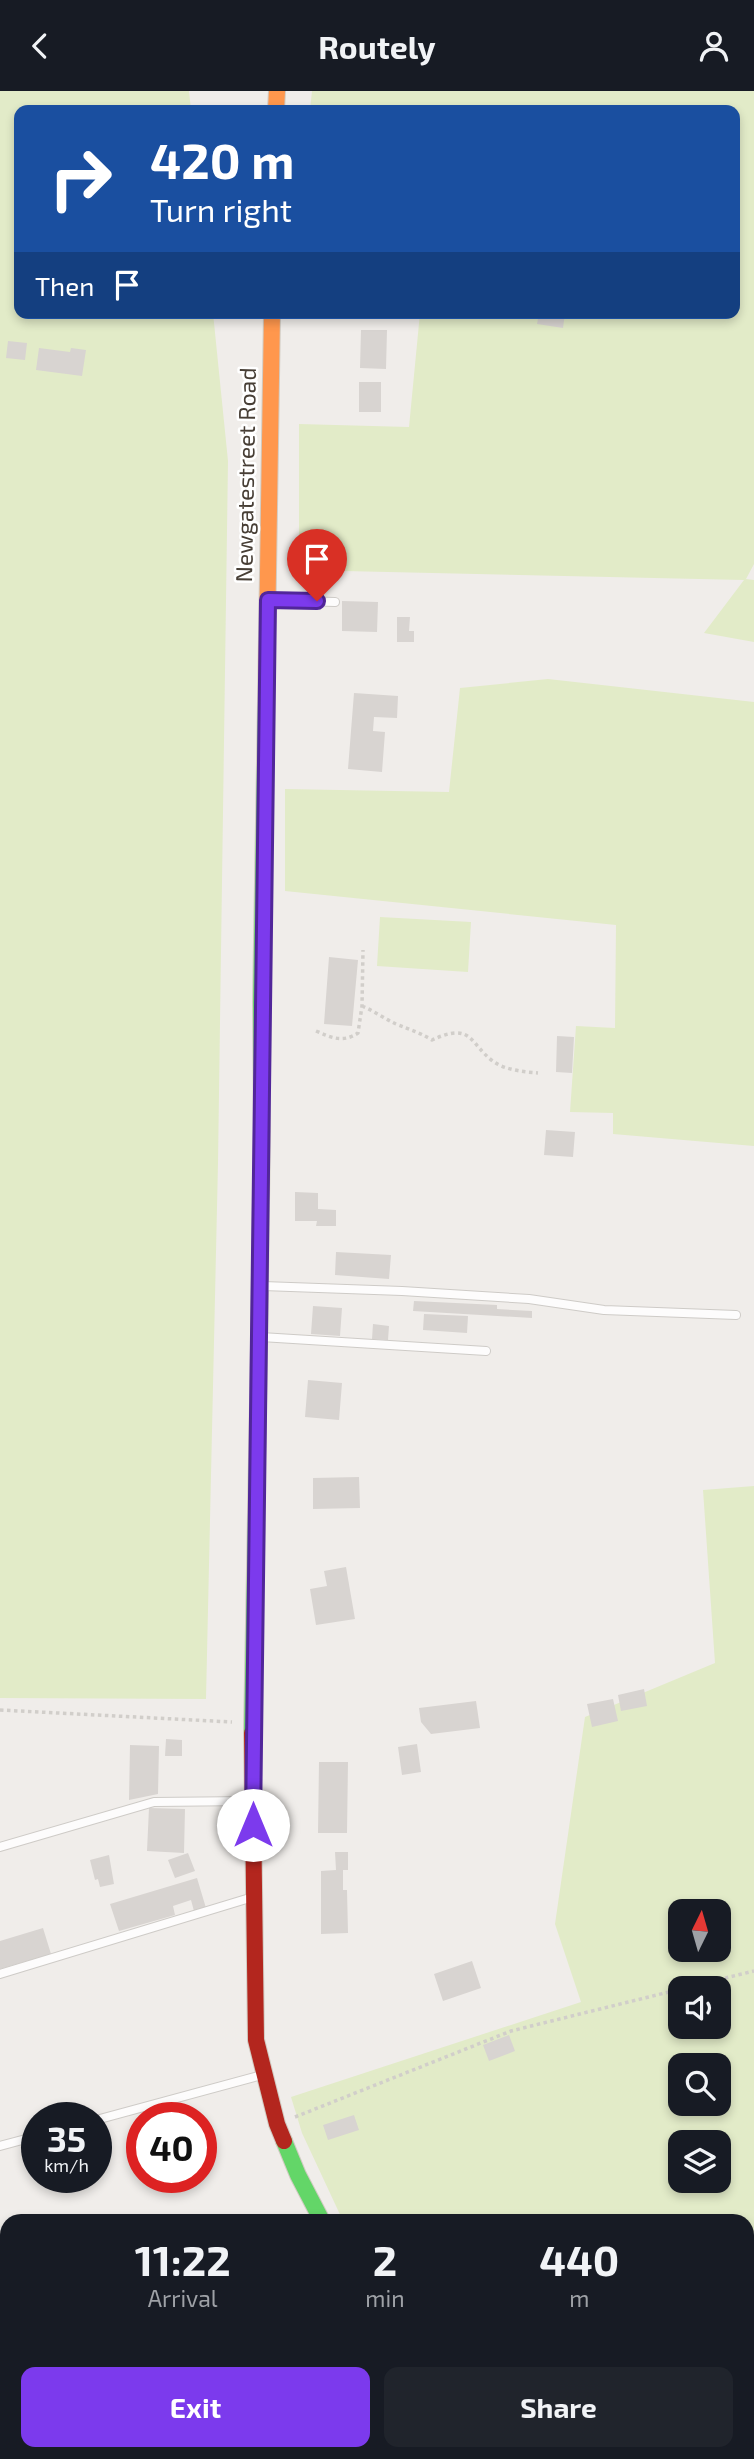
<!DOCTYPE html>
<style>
:root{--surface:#171b24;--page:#20242c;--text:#f1f3f6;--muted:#9ea1a6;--accent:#7c3aed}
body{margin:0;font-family:"Exo 2",sans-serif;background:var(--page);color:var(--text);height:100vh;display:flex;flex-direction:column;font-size:26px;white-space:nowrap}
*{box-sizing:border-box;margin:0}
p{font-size:23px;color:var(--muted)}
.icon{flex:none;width:38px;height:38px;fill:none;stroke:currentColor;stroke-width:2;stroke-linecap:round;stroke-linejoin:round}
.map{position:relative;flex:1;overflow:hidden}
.sheet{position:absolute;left:0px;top:2123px;width:754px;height:247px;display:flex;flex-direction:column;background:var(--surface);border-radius:21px 21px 0 0;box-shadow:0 4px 10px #0003}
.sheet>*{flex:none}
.top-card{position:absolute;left:14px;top:14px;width:726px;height:214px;border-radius:14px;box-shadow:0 4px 10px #0003;background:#1a4fa0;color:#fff;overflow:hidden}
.needle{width:46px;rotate:5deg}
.buttons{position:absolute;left:668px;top:1808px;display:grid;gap:14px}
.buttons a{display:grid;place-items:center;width:63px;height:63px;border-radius:14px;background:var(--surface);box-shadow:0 4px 10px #0003;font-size:35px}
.speed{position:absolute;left:21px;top:2011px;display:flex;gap:14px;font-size:35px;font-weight:700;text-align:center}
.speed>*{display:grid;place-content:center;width:91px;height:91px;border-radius:50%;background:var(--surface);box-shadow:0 4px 10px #0003;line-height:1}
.speed small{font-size:18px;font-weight:400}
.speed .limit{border:10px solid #d22;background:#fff;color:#111}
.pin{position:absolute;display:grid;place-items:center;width:60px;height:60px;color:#fff;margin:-72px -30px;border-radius:50% 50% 50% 0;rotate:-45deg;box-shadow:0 0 7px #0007}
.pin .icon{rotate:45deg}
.me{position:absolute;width:77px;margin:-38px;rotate:0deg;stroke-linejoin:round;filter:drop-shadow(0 0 5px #0008)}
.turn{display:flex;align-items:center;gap:24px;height:147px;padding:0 21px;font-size:32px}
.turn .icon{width:91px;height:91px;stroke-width:2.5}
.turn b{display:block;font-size:49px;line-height:60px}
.then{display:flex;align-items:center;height:66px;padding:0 21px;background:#0003;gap:14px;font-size:26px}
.eta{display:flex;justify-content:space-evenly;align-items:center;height:119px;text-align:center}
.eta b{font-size:42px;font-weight:700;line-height:49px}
.button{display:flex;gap:14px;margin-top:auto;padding:14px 21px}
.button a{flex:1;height:80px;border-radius:14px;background:var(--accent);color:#fff;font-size:28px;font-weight:700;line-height:80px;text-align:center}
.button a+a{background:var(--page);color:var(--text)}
header{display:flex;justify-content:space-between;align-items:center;height:91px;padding:0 21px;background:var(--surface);font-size:32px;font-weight:700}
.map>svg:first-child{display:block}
.residential{fill:#e5ded7}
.green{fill:#e2ebc8;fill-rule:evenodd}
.building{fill:#d8d4d1}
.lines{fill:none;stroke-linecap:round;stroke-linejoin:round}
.lane-casing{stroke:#cecbc7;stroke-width:10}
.street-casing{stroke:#cecbc7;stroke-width:18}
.fast-casing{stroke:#d1cbc2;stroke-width:18}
.slow-casing{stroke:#d1cbc2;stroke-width:18}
.jam-casing{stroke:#d1cbc2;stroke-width:18}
.path{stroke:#d1ceca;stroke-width:3.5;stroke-dasharray:3.5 3.5;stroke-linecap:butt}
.lane{stroke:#fdfcfc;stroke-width:8}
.street{stroke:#fdfcfc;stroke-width:16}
.fast{stroke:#63d668;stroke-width:16}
.slow{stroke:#ff974d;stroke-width:16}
.jam{stroke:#b3261e;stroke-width:16}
.route-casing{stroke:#51269a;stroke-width:18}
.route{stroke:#7c3aed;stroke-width:12}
.labels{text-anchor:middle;stroke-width:5;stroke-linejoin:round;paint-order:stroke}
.street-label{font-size:23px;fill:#473e35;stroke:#fff}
</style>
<header><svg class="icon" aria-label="back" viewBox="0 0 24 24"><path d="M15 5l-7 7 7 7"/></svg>Routely<svg class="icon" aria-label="person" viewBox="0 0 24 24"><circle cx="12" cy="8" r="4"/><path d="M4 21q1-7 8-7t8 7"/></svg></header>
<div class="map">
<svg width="754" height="2368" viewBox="0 0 754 2368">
<rect width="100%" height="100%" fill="#f0edea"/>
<path class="residential" d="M193,2362L359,2363L350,2368H183Z
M512,2362H726L727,2368H496Z"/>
<path class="green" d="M0,0H189L191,19H19V222H213L228,370L218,1072L206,1608L0,1607Z
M312,0H754V473L746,488L754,489V551L704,542L744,489L299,479V333L409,336L420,222H735V19H310Z
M548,588L754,611V1055L613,1043V1022L570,1021L576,935L615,937L616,834L285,800V698L449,701L460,597Z
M380,826L471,831L468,881L377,875Z
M754,1395V2368H727L726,2363L747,2362V2130H343L302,2042L291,2006L581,1911L555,1833L585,1626L715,1572L703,1399ZM681,1820H719V1858H681ZM681,1897H719V1936H681ZM681,1974H719V2012H681ZM681,2051H719V2090H681Z"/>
<path class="building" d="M539,222H565L563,237L537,233Z
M361,239H387L386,278L360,277Z
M8,250L27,252L25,269L6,267Z
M39,257L70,261L71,257L86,259L82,285L36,279Z
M359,291H381V321H359Z
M342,510L378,511L377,541L342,540Z
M397,526H410L409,540H414V551H397Z
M354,602L398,605L397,627L374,626L373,640L385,641L382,681L348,678Z
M329,866L358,869L352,935L324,933Z
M557,945L574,946L572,982L556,981Z
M546,1039L575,1041L573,1066L544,1064Z
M295,1101L318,1102V1118L336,1119V1135H316L317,1130H295Z
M336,1161L391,1164L389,1188L335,1184Z
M414,1210L497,1214V1218L532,1220V1227L413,1220Z
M313,1215L342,1217L340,1245L311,1243Z
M424,1223L468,1225L467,1242L423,1239Z
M373,1233L389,1235L388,1249L372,1248Z
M308,1289L342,1292L339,1329L305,1326Z
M359,1386L360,1417L313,1418V1387Z
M346,1476L355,1528L316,1534L310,1498L327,1495L324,1480Z
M644,1598L647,1615L621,1620L618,1604Z
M613,1608L618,1630L592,1636L587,1613Z
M476,1610L480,1637L431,1643L421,1631L419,1617Z
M166,1648L182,1649V1665H165Z
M417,1653L421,1681L402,1684L398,1656Z
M130,1654L159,1655L158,1703L129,1709Z
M319,1671H348L347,1742H318Z
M149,1717L185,1718L184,1762L147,1760Z
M335,1761H348V1779H343V1799H347L348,1842L321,1843V1780L336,1779Z
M188,1762L195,1780L175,1787L168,1769Z
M109,1764L114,1793L100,1796L98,1788L95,1789L90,1769Z
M197,1787L206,1817L194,1820L191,1809L173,1815L175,1824L119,1840L110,1813Z
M43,1837L51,1863L0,1878V1850Z
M472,1870L481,1897L443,1910L434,1883Z
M509,1944L515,1960L489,1970L483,1954Z
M354,2024L359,2039L328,2049L323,2034Z
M286,2362H316L306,2368H290Z
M526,2362H549L550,2365L562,2362L565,2368H527L525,2363Z"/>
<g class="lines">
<defs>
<path id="lane" d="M271,509L335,511
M263,1195L402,1200L529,1208L604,1219L736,1224
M261,1246L486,1260
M0,1756L154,1711L250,1710
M0,1883L253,1806
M96,2029L262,1984
M0,2055L37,2045"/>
<path id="street" d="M397,2368L407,2362"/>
<path id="fast" d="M262,1038L261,912L266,610
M252,1642L259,1257
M284,2050L298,2084L322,2130"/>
<path id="slow" d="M276,19L277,0
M266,610L272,222
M445,2362L448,2368"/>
<path id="jam" d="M259,1257L262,1038
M252,1642L256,1949L277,2033L284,2050"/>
</defs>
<use href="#lane" class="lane-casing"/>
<use href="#street" class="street-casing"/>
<use href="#fast" class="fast-casing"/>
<use href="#slow" class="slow-casing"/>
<use href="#jam" class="jam-casing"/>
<path class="path" d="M362,915C374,920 385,928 396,933C410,939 419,941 432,949C473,930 469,953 494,971C506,979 524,981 538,982
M316,940C332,947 343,952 358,942L362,915L363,859
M0,1619L232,1631
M684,1897L754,1880
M295,2026L511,1940L681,1898"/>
<use href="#lane" class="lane"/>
<use href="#street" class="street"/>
<use href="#fast" class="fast"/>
<use href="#slow" class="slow"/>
<use href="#jam" class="jam"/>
</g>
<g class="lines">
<defs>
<path id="route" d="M253,1734L268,509L317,510"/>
</defs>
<use href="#route" class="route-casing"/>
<use href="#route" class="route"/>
</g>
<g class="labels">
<g class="street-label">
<text transform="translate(246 384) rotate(-89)" y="8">Newgatestreet Road</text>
</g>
</g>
</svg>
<div class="buttons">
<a><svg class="needle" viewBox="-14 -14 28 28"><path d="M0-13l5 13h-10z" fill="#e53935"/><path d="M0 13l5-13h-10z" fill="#9ea1a6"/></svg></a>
<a><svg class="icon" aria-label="sound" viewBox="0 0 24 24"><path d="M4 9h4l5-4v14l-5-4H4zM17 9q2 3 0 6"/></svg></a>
<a><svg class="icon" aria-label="search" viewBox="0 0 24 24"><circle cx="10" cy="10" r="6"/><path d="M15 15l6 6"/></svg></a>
<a><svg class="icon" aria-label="layers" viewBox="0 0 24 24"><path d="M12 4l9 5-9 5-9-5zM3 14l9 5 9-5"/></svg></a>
</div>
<div class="speed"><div>35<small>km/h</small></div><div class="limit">40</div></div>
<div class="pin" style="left:317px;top:510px;background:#d93025"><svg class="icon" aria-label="arrive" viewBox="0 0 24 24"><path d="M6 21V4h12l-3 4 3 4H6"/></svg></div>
<svg class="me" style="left:253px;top:1734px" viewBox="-20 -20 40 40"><circle r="19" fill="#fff"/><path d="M0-13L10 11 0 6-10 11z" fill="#7c3aed"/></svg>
<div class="top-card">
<div class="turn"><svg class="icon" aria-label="right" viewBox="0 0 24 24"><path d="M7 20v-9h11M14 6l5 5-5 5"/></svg><div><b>420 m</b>Turn right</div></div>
<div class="then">Then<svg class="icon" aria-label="arrive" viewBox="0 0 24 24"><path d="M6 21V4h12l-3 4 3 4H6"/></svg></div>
</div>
<section class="sheet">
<div class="eta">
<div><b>11:22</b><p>Arrival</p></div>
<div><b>2</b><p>min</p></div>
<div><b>440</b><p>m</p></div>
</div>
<div class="button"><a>Exit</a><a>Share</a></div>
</section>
</div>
